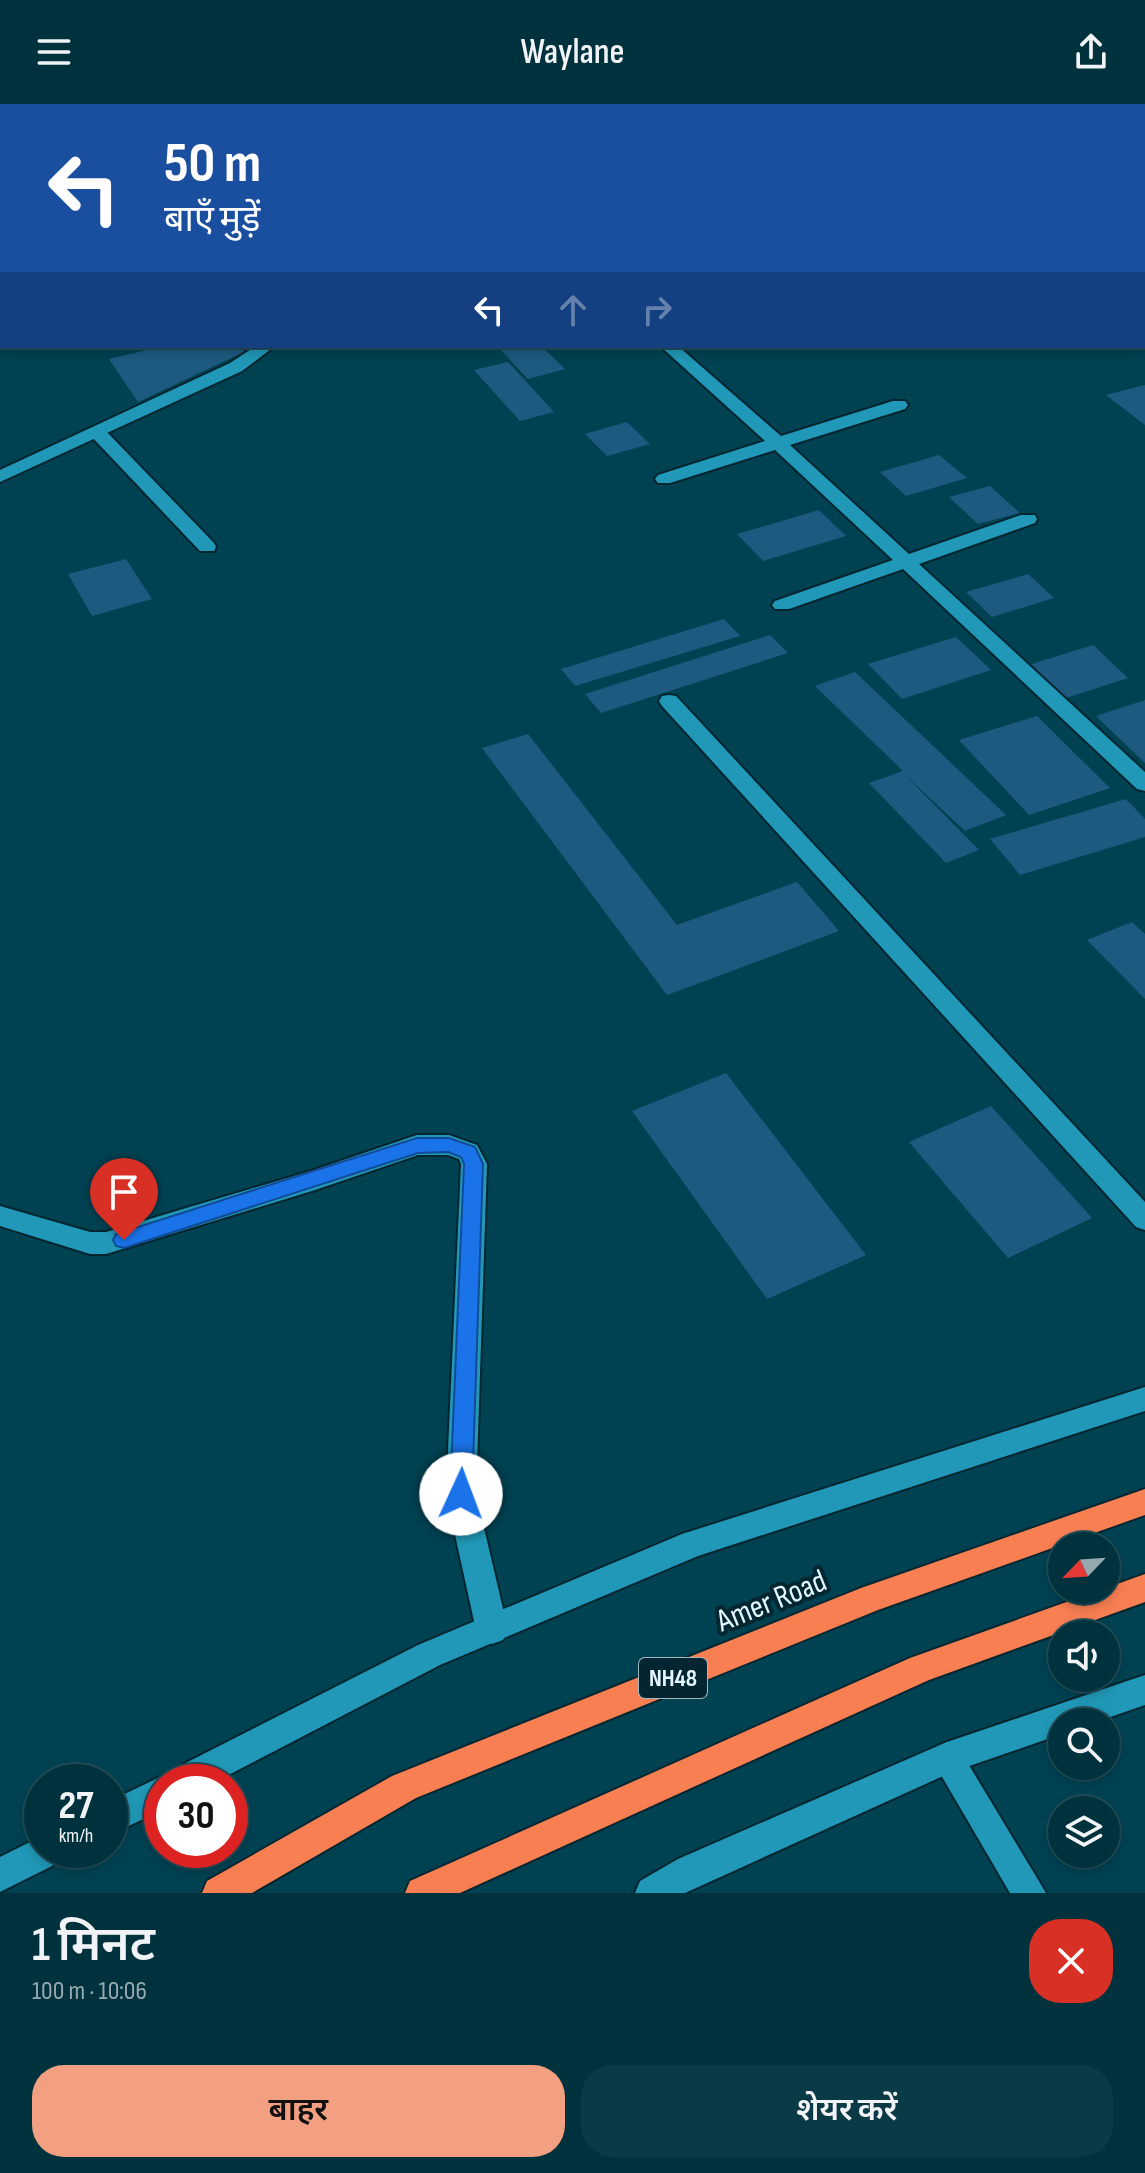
<!DOCTYPE html>
<html lang="hi">
<meta charset="utf-8">
<style>
:root{--surface:#00323e;--page:#0a3a45;--text:#f1f3f6;--muted:#95aab0;--line:#224d58;--accent:#f3a082}
body{margin:0;font-family:"Sofia Sans Condensed","Noto Sans Devanagari",sans-serif;background:var(--page);color:var(--text);height:100vh;display:flex;flex-direction:column;font-size:30px;white-space:nowrap}
*{box-sizing:border-box;margin:0}
p{font-size:26px;color:var(--muted)}
.icon{flex:none;width:44px;height:44px;fill:none;stroke:currentColor;stroke-width:2;stroke-linecap:round;stroke-linejoin:round}
.map{position:relative;height:1789px;overflow:hidden}
.side{display:flex;flex-direction:column;background:var(--surface);flex:1}
.side>*{flex:none}
.hud{position:absolute;left:0px;top:0px;width:1146px;height:244px;box-shadow:0 4px 12px #0003,0 0 0 2px var(--line);background:#1a4fa0;color:#fff;overflow:hidden}
.needle{width:52px;rotate:245deg}
.tools{position:absolute;left:1048px;top:1428px;display:grid;gap:16px}
.tools a{display:grid;place-items:center;width:72px;height:72px;border-radius:50%;background:var(--surface);box-shadow:0 4px 12px #0003,0 0 0 2px var(--line);font-size:40px}
.speed{position:absolute;left:24px;top:1660px;display:flex;gap:16px;font-size:40px;font-weight:700;text-align:center}
.speed>*{display:grid;place-content:center;width:104px;height:104px;border-radius:50%;background:var(--surface);box-shadow:0 4px 12px #0003,0 0 0 2px var(--line);line-height:1}
.speed small{font-size:20px;font-weight:400}
.speed .limit{border:12px solid #d22;background:#fff;color:#111}
.pin{position:absolute;display:grid;place-items:center;width:68px;height:68px;color:#fff;margin:-82px -34px;border-radius:50% 50% 50% 0;rotate:-45deg;box-shadow:0 0 8px #0007}
.pin .icon{rotate:45deg}
.me{position:absolute;width:88px;margin:-44px;rotate:2deg;stroke-linejoin:round;filter:drop-shadow(0 0 6px #0008)}
.turn{display:flex;align-items:center;gap:28px;height:168px;padding:0 32px;font-size:36px}
.turn .icon{width:104px;height:104px;stroke-width:2.5}
.turn b{display:block;font-size:56px;line-height:68px}
.lanes{display:flex;align-items:center;height:76px;padding:0 32px;background:#0003;justify-content:center;gap:40px;direction:ltr}
.lanes .off{opacity:.35}
.round{display:grid;place-items:center;flex:none;width:84px;height:84px;border-radius:32px;background:var(--page)}
.overview{display:flex;align-items:center;justify-content:space-between;height:136px;padding:0 32px}
h1{font-size:48px;font-weight:600;line-height:60px}
.action{display:flex;gap:16px;margin-top:auto;padding:16px 32px}
.action a{flex:1;height:92px;border-radius:32px;background:var(--accent);color:#111;font-size:32px;font-weight:600;line-height:92px;text-align:center}
.action a+a{background:var(--page);color:var(--text)}
header{display:flex;justify-content:space-between;align-items:center;height:104px;padding:0 32px;background:var(--surface);font-size:36px;font-weight:600}
.map>svg:first-child{display:block}
.building{fill:#1e5a80}
.lines{fill:none;stroke-linecap:round;stroke-linejoin:round}
.lane-casing{stroke:#032630;stroke-width:4}
.street-casing{stroke:#032630;stroke-width:4}
.secondary-casing{stroke:#032630;stroke-width:4}
.highway-casing{stroke:#032630;stroke-width:4}
.lane{fill:#2198b7;fill-rule:evenodd}
.street{fill:#2198b7;fill-rule:evenodd}
.secondary{fill:#2198b7;fill-rule:evenodd}
.highway{fill:#f87f52;fill-rule:evenodd}
.route{fill:#1a73e8;stroke:#114b97;stroke-width:2}
.labels{text-anchor:middle;stroke-width:8;stroke-linejoin:round;paint-order:stroke}
.shield{fill:#032630;stroke:#a1b8c0;stroke-width:2}
.shield-label{font-size:24px;font-weight:bold;fill:#e5f7fe}
.near-street-label{font-size:32px;fill:#e5f7fe;stroke:#032630}
</style>
<header><svg class="icon" aria-label="menu" viewBox="0 0 24 24"><path d="M4 6h16M4 12h16M4 18h16"/></svg>Waylane<svg class="icon" aria-label="share" viewBox="0 0 24 24"><path d="M12 15V3M7 8l5-5 5 5M5 13v7h14v-7"/></svg></header>
<div class="map">
<svg width="1145" height="1789" viewBox="0 0 1145 1789">
<rect width="100%" height="100%" fill="#004252"/>
<path class="building" d="M164,242H240L244,248L138,298L109,255Z
M497,242H541L565,265L528,275Z
M508,258L554,308L520,317L474,266Z
M1145,281V321L1106,291Z
M627,318L650,340L607,352L585,330Z
M939,351L967,374L906,392L880,368Z
M990,382L1020,409L978,420L949,393Z
M819,406L846,432L763,457L737,430Z
M126,455L152,495L92,512L68,470Z
M1028,470L1054,494L992,513L966,488Z
M724,515L740,532L575,582L561,565Z
M770,531L788,549L601,609L585,590Z
M956,533L991,566L902,595L868,560Z
M1093,541L1128,574L1057,597L1022,563Z
M855,568L1006,711L965,727L903,669L979,746L946,759L869,679L903,667L815,582Z
M1145,596V659L1096,612Z
M1037,612L1110,684L1029,711L959,636Z
M528,630L677,821L797,778L839,827L667,891L482,644Z
M1126,695L1145,715V733L1020,771L990,735Z
M1132,818L1145,830V895L1087,836Z
M726,969L866,1151L767,1195L632,1007Z
M991,1002L1092,1114L1008,1154L909,1038Z"/>
<g class="lines">
<defs>
<path id="lane" d="M56,0H79L55,2Z
M97,323L103,324L214,439L216,443L214,447H200L91,332L88,328L91,324Z"/>
<path id="street" d="M87,0H101V2H87Z
M461,0H479L480,2H462Z
M851,0H869L870,2H852Z
M1028,0H1044L1045,2H1029Z
M1144,30H1145V38H1144Z
M1144,108H1145V118H1144Z
M256,242H275L242,267L0,378V366L230,259Z
M660,242H678L781,332L893,297H905L908,301L905,305L790,341L909,450L1021,411H1035L1037,415L1035,419L919,460L1145,668V687L1137,685L903,465L789,505H775L772,501L775,497L893,456L775,346L670,379H658L655,375L658,371L765,337Z
M669,591L676,592L1145,1098V1126L1136,1123L662,602L659,597L662,592Z
M417,1031H449L477,1041L487,1060L476,1390L508,1526L503,1536L492,1540L481,1536L476,1526L446,1390L461,1060L459,1055L448,1051H418L315,1086L106,1150H90L0,1122V1102L90,1128H106L311,1067Z
M947,1638L958,1643L1046,1789H1010L931,1654L936,1643Z"/>
<path id="secondary" d="M1145,1283V1307L698,1452L440,1561L215,1678H162V1706L110,1731V1697L162,1672L167,1674L170,1667L418,1541L682,1430Z
M1145,1571V1601L1096,1618H1062V1630L952,1668L685,1789H635L640,1777L678,1755L947,1638Z
M42,1732V1746H65L60,1758L0,1788V1753Z"/>
<path id="highway" d="M1145,1385V1411L878,1506L416,1694L252,1789H202L207,1777L392,1672L861,1484Z
M1145,1470V1498L929,1576L460,1789H405L410,1777L910,1554Z"/>
</defs>
<use href="#lane" class="lane-casing"/>
<use href="#street" class="street-casing"/>
<use href="#secondary" class="secondary-casing"/>
<use href="#highway" class="highway-casing"/>
<use href="#lane" class="lane"/>
<use href="#street" class="street"/>
<use href="#secondary" class="secondary"/>
<use href="#highway" class="highway"/>
</g>
<path class="route" d="M417,1034H449L475,1043L483,1060L472,1390L469,1397L461,1400L453,1397L450,1390L464,1060L461,1053L448,1048L418,1049L124,1144L116,1142L113,1136L116,1130Z"/>
<g class="labels">
<rect class="shield" x="639" y="1554" width="68" height="40" rx="6"/>
<g class="shield-label">
<text x="673" y="1582">NH48</text>
</g>
<g class="near-street-label">
<text transform="translate(771 1496) rotate(-22)" y="11">Amer Road</text>
</g>
</g>
</svg>
<div class="tools">
<a><svg class="needle" viewBox="-14 -14 28 28"><path d="M0-13l5 13h-10z" fill="#e53935"/><path d="M0 13l5-13h-10z" fill="#95aab0"/></svg></a>
<a><svg class="icon" aria-label="sound" viewBox="0 0 24 24"><path d="M4 9h4l5-4v14l-5-4H4zM17 9q2 3 0 6"/></svg></a>
<a><svg class="icon" aria-label="search" viewBox="0 0 24 24"><circle cx="10" cy="10" r="6"/><path d="M15 15l6 6"/></svg></a>
<a><svg class="icon" aria-label="layers" viewBox="0 0 24 24"><path d="M12 4l9 5-9 5-9-5zM3 14l9 5 9-5"/></svg></a>
</div>
<div class="speed"><div>27<small>km/h</small></div><div class="limit">30</div></div>
<div class="pin" style="left:124px;top:1136px;background:#d93025"><svg class="icon" aria-label="arrive" viewBox="0 0 24 24"><path d="M6 21V4h12l-3 4 3 4H6"/></svg></div>
<svg class="me" style="left:461px;top:1390px" viewBox="-20 -20 40 40"><circle r="19" fill="#fff"/><path d="M0-13L10 11 0 6-10 11z" fill="#1a73e8"/></svg>
<div class="hud">
<div class="turn"><svg class="icon" aria-label="left" viewBox="0 0 24 24"><path d="M17 20v-9H6M10 6l-5 5 5 5"/></svg><div><b>50 m</b>बाएँ मुड़ें</div></div>
<div class="lanes"><svg class="icon" aria-label="left" viewBox="0 0 24 24"><path d="M17 20v-9H6M10 6l-5 5 5 5"/></svg><svg class="icon off" aria-label="ahead" viewBox="0 0 24 24"><path d="M12 20V5M6 11l6-6 6 6"/></svg><svg class="icon off" aria-label="right" viewBox="0 0 24 24"><path d="M7 20v-9h11M14 6l5 5-5 5"/></svg></div>
</div>
</div>
<section class="side">
<div class="overview"><div><h1>1 मिनट</h1><p>100 m · 10:06</p></div><a class="round" style="background:#d93025;color:#fff"><svg class="icon" aria-label="close" viewBox="0 0 24 24"><path d="M6 6l12 12M18 6L6 18"/></svg></a></div>
<div class="action"><a>बाहर</a><a>शेयर करें</a></div>
</section>
